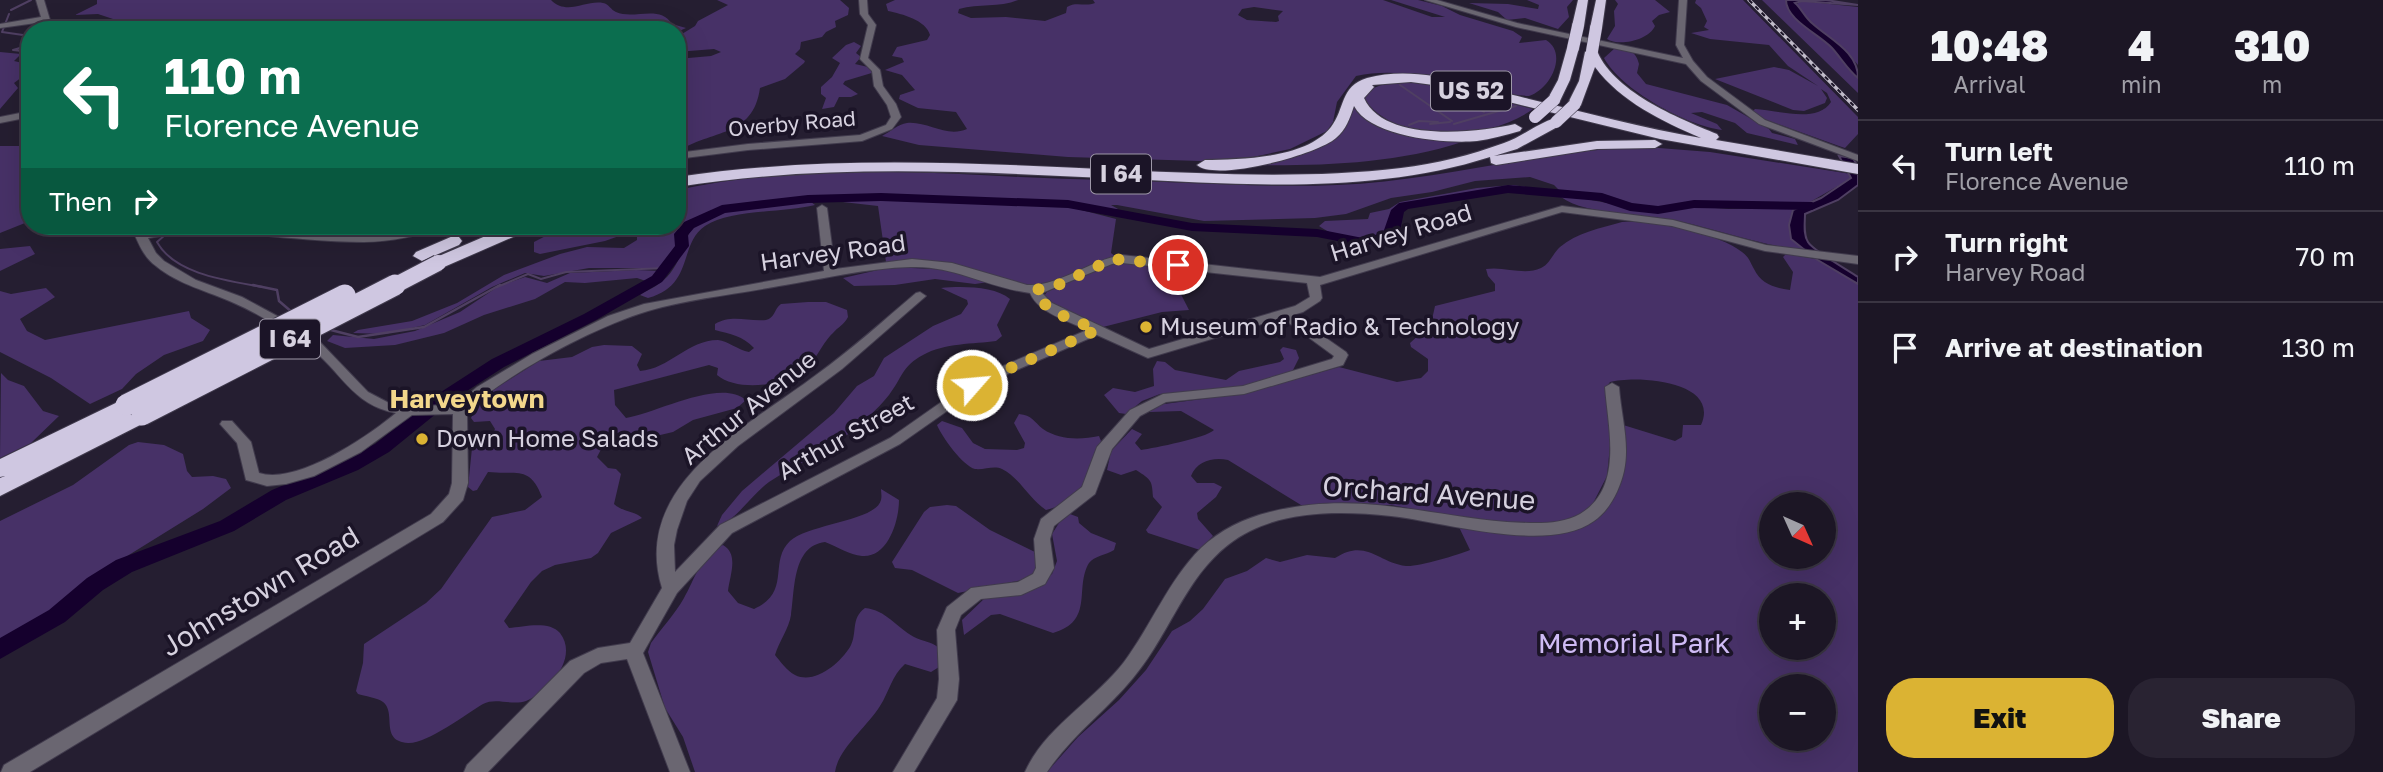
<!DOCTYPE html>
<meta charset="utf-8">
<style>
:root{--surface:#1c1625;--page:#292332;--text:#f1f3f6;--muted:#a09fa7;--line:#3a3542;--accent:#dbb333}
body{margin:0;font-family:"Golos Text",sans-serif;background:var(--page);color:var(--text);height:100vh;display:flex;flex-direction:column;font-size:26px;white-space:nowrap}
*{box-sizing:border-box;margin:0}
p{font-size:23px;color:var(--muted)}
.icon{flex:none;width:38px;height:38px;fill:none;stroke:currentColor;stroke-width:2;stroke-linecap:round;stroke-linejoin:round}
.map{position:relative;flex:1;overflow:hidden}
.sheet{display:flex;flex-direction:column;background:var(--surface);width:525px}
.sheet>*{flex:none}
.hud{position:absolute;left:21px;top:21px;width:665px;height:214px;border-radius:28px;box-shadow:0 7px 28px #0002,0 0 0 2px var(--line);background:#0b6e4f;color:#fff;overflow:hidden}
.needle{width:46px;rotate:135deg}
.controls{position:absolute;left:1759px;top:492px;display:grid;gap:14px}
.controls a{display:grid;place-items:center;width:77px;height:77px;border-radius:50%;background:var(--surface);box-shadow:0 7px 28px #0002,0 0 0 2px var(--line);font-size:35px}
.pin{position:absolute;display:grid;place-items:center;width:60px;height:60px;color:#fff;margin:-30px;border:4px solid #fff;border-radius:50%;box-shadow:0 2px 7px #0007}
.me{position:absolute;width:77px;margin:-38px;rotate:63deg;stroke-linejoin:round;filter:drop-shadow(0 0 5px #0008)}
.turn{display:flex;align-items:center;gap:24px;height:147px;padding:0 28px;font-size:32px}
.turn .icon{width:91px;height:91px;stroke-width:2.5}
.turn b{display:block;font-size:49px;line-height:60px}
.then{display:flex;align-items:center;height:66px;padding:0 28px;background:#0003;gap:14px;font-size:26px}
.eta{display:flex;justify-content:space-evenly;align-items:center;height:119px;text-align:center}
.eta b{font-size:42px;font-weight:800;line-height:49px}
.button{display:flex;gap:14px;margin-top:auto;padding:14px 28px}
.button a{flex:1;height:80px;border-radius:28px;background:var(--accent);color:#111;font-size:28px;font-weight:800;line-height:80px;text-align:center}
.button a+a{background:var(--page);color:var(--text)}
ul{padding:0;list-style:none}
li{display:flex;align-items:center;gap:21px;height:91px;padding:0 28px;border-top:2px solid var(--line)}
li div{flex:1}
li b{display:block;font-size:26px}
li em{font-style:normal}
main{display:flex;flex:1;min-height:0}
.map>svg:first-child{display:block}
.green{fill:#473167;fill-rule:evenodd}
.water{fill:#15002d;stroke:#4f3f62;stroke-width:2}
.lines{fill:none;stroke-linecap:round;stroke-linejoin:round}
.stream-far1{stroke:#4f3f62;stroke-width:2}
.stream{stroke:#4f3f62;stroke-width:2.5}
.river{fill:#15002d;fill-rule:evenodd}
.minor-casing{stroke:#413b4d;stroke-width:2}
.highway-casing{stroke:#413b4d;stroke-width:2}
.minor{fill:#6a6671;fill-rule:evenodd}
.highway{fill:#cfc7e1;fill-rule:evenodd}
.rail-casing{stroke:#c1bcca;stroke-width:3.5}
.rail{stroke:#1b1427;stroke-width:2;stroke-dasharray:4.5;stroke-linecap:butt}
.highway-bridge-far2-casing{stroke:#413b4d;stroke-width:13;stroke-linecap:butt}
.highway-bridge-far1-casing{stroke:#413b4d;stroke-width:18;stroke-linecap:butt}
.highway-bridge-casing{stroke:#413b4d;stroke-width:23;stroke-linecap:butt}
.highway-bridge-far2{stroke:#cfc7e1;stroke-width:12}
.highway-bridge-far1{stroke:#cfc7e1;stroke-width:16}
.highway-bridge{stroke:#cfc7e1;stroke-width:21}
.route{stroke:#dbb333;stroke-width:12;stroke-dasharray:0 21.6}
.poi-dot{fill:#dbb333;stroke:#1b1427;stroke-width:2.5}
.labels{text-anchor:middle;stroke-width:7;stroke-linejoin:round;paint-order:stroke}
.far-street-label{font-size:21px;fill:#d6d1df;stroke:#1b1427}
.shield{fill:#1b1427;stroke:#9e98a8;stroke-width:2}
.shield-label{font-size:23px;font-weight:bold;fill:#d6d1df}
.street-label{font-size:24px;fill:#d6d1df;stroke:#1b1427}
.poi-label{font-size:24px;fill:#d6d1df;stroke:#1b1427;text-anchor:start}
.neighbourhood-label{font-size:26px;font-weight:bold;fill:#f3d78b;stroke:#1b1427}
.near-street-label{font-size:28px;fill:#d6d1df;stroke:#1b1427}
.near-park-label{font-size:28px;fill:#cfbbf5;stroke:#1b1427}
</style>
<main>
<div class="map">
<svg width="1858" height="772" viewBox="0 0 1858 772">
<rect width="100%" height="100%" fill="#251e31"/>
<path class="green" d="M90,0H551C567,16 585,0 603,3C609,4 611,10 616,12C634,20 660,4 672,24L686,28L677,32V30H134L128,24L98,14L75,15L97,4V0Z
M717,0H840L849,8L848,15L835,21L836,27L826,32L822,37L801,42L800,49L795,54L805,61L804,63L785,79L760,88C753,138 712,129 677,152V59L711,56L721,52L714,49L677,52V37L695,26L698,21L728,5Z
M895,0H1018C999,8 979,3 959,9L958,13L971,18L1006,17L1045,21L1066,13L1067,7C1076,1 1085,7 1095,3L1093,0H1383L1432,17H1445L1391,0H1418L1442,6L1460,15L1513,31L1522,37L1519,43L1546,40C1568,53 1551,89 1529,96C1472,93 1415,63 1356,76L1337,102L1333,122L1327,131L1290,149L1253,157L1201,161L1068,157L919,145L882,136C890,132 898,124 907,123C928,121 946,138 967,129L956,112L918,108L899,99L900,95L915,90L902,75L885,70L904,62L902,58L892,56L897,47L927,40L930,35C926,20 902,14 888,11L886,4ZM1254,7L1283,11L1278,16L1279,21L1276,22L1247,20L1238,15L1242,9Z
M1527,0H1573L1567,7L1569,17L1558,29L1525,18L1507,20L1498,12L1469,3L1508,4L1538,9L1539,5Z
M1615,0H1655L1670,12L1659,15L1652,21L1655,26C1649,40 1619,47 1607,39L1615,26L1614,11L1618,4Z
M1696,0H1743L1858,117V134L1845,148L1839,146L1761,118L1752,112L1755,109C1777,110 1817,124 1831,102L1827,93L1821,89L1827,98L1825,103L1804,111L1793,110L1715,79L1774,67L1789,70L1818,86L1788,66L1769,45L1710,39L1691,33L1709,30L1704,27L1707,21L1701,8L1695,3Z
M1762,0H1786C1786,20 1819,34 1832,48C1841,58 1848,70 1858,78V93Z
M1802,1L1858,7V65L1839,44L1813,25L1795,5Z
M854,42L861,46L856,53L861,57L855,64L868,67L875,72L845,81L843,84L858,94L851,97H839L834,107L822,109L826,98L821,94V87L832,77L840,63L832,58L846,45Z
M1615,48C1627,49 1636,50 1639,64L1637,73L1646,84L1727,105L1769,129L1772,133L1795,139L1798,145L1747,133L1735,123L1702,112L1691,113L1717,124L1722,130C1687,126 1620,89 1604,58Z
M0,52L21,54L14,61L27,64L30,71L14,83L18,88L0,109Z
M1415,83L1456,89L1533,109C1489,141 1398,147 1363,98C1373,81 1398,83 1415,83Z
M1355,108L1381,124L1462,142C1392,165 1314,166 1241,165L1304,153Z
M0,146H30V221L0,233Z
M1646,147L1710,152L1851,174L1852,178L1810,202L1750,206L1694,203L1644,208L1595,195L1559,190L1554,185L1530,177L1475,181L1432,192L1391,198L1346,214L1315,218L1204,221L1117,205H1111L1118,209L1115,210L1059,201L894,196L828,197L737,205L712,211L684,227L676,240L675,256L662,268H589L544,276L525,273L492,287L425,325L385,334L353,333L358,330L412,321L457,303L504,275L560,254L587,247L624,248L637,240V233L633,231L605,241L540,254L534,252V242L565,226H677V190C791,165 905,171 1020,177C1076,180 1133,180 1189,183C1238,185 1288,187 1337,185C1441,181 1542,149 1646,147Z
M1513,185L1540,189H1492L1401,204L1393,213L1389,231C1370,247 1337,239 1319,226L1325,221L1368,219L1370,213L1389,209L1400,202L1477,188Z
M1565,195L1654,212L1678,210L1687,206L1729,209L1797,207L1792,211L1791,239L1805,251C1763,245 1724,232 1683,222C1651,214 1586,216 1561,197Z
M879,199L1066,206L1116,219L1111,253L1116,257L1050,286L1023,285L947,263L924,260L886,262L878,206L834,201Z
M811,202L815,205C784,213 731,209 705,226C678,244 695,285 648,298L640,295C647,290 654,288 660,283C679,269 682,248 691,229C715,203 777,203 811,202Z
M1622,222C1652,220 1718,233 1742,252C1749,257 1750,262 1754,269C1761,284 1775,288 1790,290L1793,272L1783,257L1786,254L1816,259L1858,284V772H1047L1078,737L1119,700L1146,670L1172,631L1190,621L1203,609L1225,579L1247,571L1266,558L1280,562L1307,555L1335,558C1366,538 1377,562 1406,566C1418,567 1458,555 1470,550L1458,525L1570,531L1615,492L1620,424L1675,441L1682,437L1683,425H1701C1721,380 1635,375 1610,382L1605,389L1612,426L1607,476L1588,513L1564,522L1503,525L1391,505H1301L1228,460C1213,457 1197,461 1191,476L1197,483H1214L1222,487L1216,497L1197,513L1198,519L1213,536L1200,550L1148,533L1146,530L1162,507L1153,497C1152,481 1152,480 1136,470L1121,475L1107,470L1111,451L1132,429L1142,434L1135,443L1141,450C1154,448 1206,438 1214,430L1181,411L1150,412L1149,410L1157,405L1247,393L1339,367L1397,382L1421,378L1428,371V359L1411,347L1410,343L1431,324L1435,306L1495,291V284L1488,276L1486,269C1505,266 1524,276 1541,268C1550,264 1553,253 1560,247C1576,233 1601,228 1622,222ZM1771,504H1824V556H1771ZM1771,595H1824V648H1771ZM1771,686H1824V738H1771Z
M256,226H430C375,246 312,230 256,226Z
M30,246L35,254L0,271V249Z
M1112,262L1166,265L1189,310L1162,312L1099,328L1060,310L1043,297L1047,292Z
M891,267L954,270L989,282L975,284L935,279L895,285L854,286L843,278Z
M636,270L661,271L655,278L646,281L637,278L585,283L565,282L535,299L484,315L444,333L395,345L345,348L327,341L333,335L374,339L415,331L460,312L499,286L525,277L547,283L570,273Z
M46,288L55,297L20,319L27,331L45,340L189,311L191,318L210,330L203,341L164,355L136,374L122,389L90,404L51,378L0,352V291L11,294Z
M941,288C961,286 995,286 1010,299L997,325L1002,336L996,341C974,344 944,343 923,355C902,366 902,378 889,395C877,410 862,423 847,435C823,454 794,465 769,482C752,494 735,522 717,526L722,515L742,491L834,413L857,386L874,376L884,358L933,326L961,314L968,304L967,300Z
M808,302H826L847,310L848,317C844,325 838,327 833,333C820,345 814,367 798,375C777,386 736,391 717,375L718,368L709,365L614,390L615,405L626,418C657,413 720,378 746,400L737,408L693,420L673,432L656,436L640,439L617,433L607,438L597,457L608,468L616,469L621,474L614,504C622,512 636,511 642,518L611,533L598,553L591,558L555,565L542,571L531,582L504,621L509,628C523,627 549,620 560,633C579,658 549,691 526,701C512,706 496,697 483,704C466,714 427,744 408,743C379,741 397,713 383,702C378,698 364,696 358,694L356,691L363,663L364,644L426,603L441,589L492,517L525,510L542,497C530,465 517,475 488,472L477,490L473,491L468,487L472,448L488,444L495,429L490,421L474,422L471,418L480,398L539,361L572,357L592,347L604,345L632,346L642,354L637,365L640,371C669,369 688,340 718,340C728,341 738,350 749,352L754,348C743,336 730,334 715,330V324C732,314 748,322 766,320C775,318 774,309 781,304Z
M1283,347L1296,350L1299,358L1291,374L1243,387L1160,394L1142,401L1126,414L1119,413L1104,395L1113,388L1135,392L1154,386L1153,369L1157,361L1165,362L1175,370L1226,380L1239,371L1280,362L1284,359L1280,350Z
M1,373L8,380L24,386L43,411L59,416L31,443L0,458Z
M1019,414C1032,415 1034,422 1043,429C1059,440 1080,440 1099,436L1101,441C1094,473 1081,502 1046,510C1029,499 1020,478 1002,469C994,465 985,470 975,469C963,466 942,437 937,425L942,421L962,428L973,443L985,449L1017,450L1024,448L1025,443L1014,423Z
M138,442L164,445L183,454L187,471L192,477L213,476L226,479L231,488L203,509L103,571L59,608L0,645V521L73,485L129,445Z
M881,489L899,500C899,521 888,558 862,556C850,555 836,546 825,542C792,546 795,590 791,615C789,628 779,642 775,655C780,661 787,671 795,675C815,685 840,663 850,647C858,633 850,619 865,608C886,610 896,627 914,637C923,642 931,641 939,648V667L931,672L905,664C892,675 889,692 880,706C867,727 838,749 835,772H695L683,737L665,708L648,652L651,643C661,629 675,614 684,598C695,579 701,554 723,545C739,554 730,575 728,591L738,603L754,609C792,592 768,562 790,541C808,524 876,521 881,500C882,496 881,492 881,489Z
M947,505L956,506L990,530L1037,553L1035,573L1027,579L958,593L912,570L895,568L892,562L924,512L930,507Z
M1070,514L1078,517L1079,523L1091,533L1116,543L1114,550C1106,555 1094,556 1089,563C1074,588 1095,621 1053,633L1000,614L991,615L964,635L962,620L986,597L1033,588L1052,574L1057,561L1052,534L1059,523Z"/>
<path class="water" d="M1786,0H1826L1858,5L1802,1L1795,3C1802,9 1805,18 1813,24C1831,40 1858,52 1858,78C1848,70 1841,58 1832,48C1819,34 1786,20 1786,0Z
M1839,156L1853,158L1858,167V185L1838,200L1805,214C1805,223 1803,234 1808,242C1812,250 1848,270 1858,277V284L1816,259L1791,239L1789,225L1793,210L1821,198L1851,178Z"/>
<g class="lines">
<path class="stream-far1" d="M11,10L31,0
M9,14L2,32L30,36
M30,45L13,50L30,52
M1400,85L1452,121
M1463,92L1464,99L1484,112
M1430,124L1450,122
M1454,124L1516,106
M1409,125L1419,121L1438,122
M165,235L157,242C175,275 230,281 263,287
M497,287L528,274L541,279L566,272L667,268"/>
<path class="stream" d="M253,285L277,290L279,301L293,313
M327,329L358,337L424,327L500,285"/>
<path class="river" d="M1508,185L1602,193L1632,203L1658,206L1694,200L1812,202L1819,206L1812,210L1694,208L1658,214L1630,211L1600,201L1508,193L1408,209L1404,212L1400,231L1393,239L1363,246L1317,237L1192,231L1068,208L881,201L808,203L725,213L694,228L688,235L689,246L662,282L596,320L504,367L453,400L389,452L358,470L286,500L234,531L132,572L103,590L65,622L0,659V638L49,610L87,578L116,560L220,521L272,490L344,460L375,444L441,392L492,359L584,314L652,276L675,246L674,234L684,222L722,205L808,195L881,193L1068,200L1192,223L1317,229L1363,238L1383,233L1391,210L1399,203Z"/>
<defs>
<path id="minor" d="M36,0H44L53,30H45L43,22L0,28V24L41,17Z
M859,0H867L868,14L876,25L868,58L880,70L883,86L896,104L901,117L892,129L862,141L748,150L677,159V153L748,144L860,135L886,125L891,117L887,105L874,86L872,71L860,59L868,25L860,14Z
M1425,0H1437L1517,23L1683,58L1676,45L1679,0H1687L1684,45L1693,61L1707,77L1765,120L1858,155V161L1759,124L1701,81L1686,64L1516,27Z
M30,111V117L0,123V117Z
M822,205L827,208L835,269L912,259L952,263L1027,285C1058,287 1090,260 1122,255L1320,277L1562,206L1673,220L1766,245L1858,256V264L1765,251L1672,226L1562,212L1320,285L1322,298L1320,301L1303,312L1293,315L1346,352L1348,355L1343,365L1244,394L1166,402L1140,416L1112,449L1095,494L1054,526L1050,539L1054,568L1045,584L1021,595L981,599L961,615L955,630L959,679L957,700L914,772H893L937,698L939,679L937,630L947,607L971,588L1018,582L1033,574L1036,568L1034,539L1041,519L1082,487L1097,447L1130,410L1163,394L1243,386L1332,359L1334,356L1282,318L1148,358L1097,335L987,383L900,444L732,533L677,593L643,653L690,772H670L627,659L601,663L584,673L488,772H464L467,765L570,661L598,648L630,643L662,588C630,484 749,426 816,375C851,350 883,321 916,293L920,292L926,296L842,369L738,446L700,481L687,501L677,530L674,545L675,572L720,525L890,438L977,377L1087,330C1069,321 1038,313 1030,293C989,288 953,265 911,267C867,268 822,279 779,286C738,294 688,299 648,311C592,328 511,372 467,410L468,483L463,500L443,522L30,772H1L4,765L431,514L449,494L452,483L453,414L412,415L361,452L314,476L286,484L267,486L246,480L237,443L220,424L222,421H232L251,442L259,473C297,485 367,437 396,413C351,405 341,370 308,346C285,330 259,314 234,303C208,291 179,285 156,266C143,257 137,240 131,226H141L145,232C157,230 170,227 182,226C244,222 304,236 365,235C393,235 418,226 445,226L444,228C418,235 392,242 364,242C289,242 223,225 148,238L156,253L164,261L196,280L242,297L279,317L320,342L368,392L389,403L408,406L456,405L477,387L532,354L608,316L644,304L824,271L817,208ZM1122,263L1307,283L1310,297L1295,306L1149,349L1052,303L1042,293L1112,264Z
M1612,383L1619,387C1621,415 1630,444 1624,471C1620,489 1610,510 1594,521C1548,554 1445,522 1391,516C1345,511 1292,510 1250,531C1189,561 1174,630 1133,678C1106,711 1071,736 1047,772H1025C1045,727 1094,701 1124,662C1151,626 1168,581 1201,548C1220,530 1245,518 1270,512C1356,490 1423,515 1507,522C1529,523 1559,526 1580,514C1624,488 1608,428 1605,387Z"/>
<path id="highway" d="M1578,0H1588L1584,26L1578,29L1572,26Z
M1596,0H1606L1602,28L1596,31L1590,28Z
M1573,44L1579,48L1570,80L1559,103H1549L1547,100L1558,80L1567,48Z
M1592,47L1596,48C1611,91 1678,118 1717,134L1719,137L1716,140L1858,164V174L1660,139L1448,87L1411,82L1372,85L1374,87L1364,98C1384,143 1477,133 1515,124L1522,128L1520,131C1506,135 1491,139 1477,141C1445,144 1370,137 1354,106C1350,118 1346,130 1336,138C1317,155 1215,182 1197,165L1205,160C1241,159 1306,159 1331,127C1345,109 1340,86 1367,78C1420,64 1478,87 1529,99C1587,113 1643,128 1701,138C1662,121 1621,102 1595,67L1581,105L1579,108H1569L1567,105L1579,81L1585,52Z
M1556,118L1561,119V125L1517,149L1494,156L1597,141L1655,140L1662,144L1655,148L1597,149L1496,165L1491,163L1490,157C1374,194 1247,185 1127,179C976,172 827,163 677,187V177C825,155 972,163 1121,170C1214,174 1308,179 1401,168C1436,164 1471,155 1504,143C1522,137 1537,123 1556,118Z
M509,226H531L529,230L444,267H432L429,263L432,259Z
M453,236L459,237L462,241L459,245L422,261L413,256L416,252Z
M126,398L134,400L137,405L134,410L76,439L134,410H150L153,415L150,420L0,496V478L5,476L0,477V459Z"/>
</defs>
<use href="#minor" class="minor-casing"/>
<use href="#highway" class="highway-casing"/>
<use href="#minor" class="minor"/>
<use href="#highway" class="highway"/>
<defs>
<path id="rail" d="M1749,0L1858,110"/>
</defs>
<use href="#rail" class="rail-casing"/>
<use href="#rail" class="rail"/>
<defs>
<path id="highway-bridge-far2" d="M1573,48L1578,26
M1592,51L1596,28
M1535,117L1554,100
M1556,122L1574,105"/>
<path id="highway-bridge-far1" d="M392,287L438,263"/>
<path id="highway-bridge" d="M126,405L345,295
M142,415L395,285"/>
</defs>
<use href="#highway-bridge-far2" class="highway-bridge-far2-casing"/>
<use href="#highway-bridge-far1" class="highway-bridge-far1-casing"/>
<use href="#highway-bridge" class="highway-bridge-casing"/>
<use href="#highway-bridge-far2" class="highway-bridge-far2"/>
<use href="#highway-bridge-far1" class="highway-bridge-far1"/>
<use href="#highway-bridge" class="highway-bridge"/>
</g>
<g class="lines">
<path class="route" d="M972,385L1097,330C1078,321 1042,312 1035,290L1056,286L1113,259L1178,265"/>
</g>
<g class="poi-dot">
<circle cx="1146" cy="327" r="7"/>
<circle cx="422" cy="439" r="7"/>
</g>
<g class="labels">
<g class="far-street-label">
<text transform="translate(792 124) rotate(-5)" y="7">Overby Road</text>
</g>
<g class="shield">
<rect x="1431" y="71.5" width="80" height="39" rx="5"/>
<rect x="1091" y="154.5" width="60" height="39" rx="5"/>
<rect x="260" y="319.5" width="60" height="39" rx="5"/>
</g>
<g class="shield-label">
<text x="1471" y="99">US 52</text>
<text x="1121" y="182">I 64</text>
<text x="290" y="347">I 64</text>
</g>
<g class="street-label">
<text transform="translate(1401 233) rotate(-17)" y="8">Harvey Road</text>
<text transform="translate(833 253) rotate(-8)" y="8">Harvey Road</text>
<text transform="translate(749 408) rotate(-39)" y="8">Arthur Avenue</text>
<text transform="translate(846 437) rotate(-29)" y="8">Arthur Street</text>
</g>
<g class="poi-label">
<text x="1160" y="335">Museum of Radio &amp; Technology</text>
<text x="436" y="447">Down Home Salads</text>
</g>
<g class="neighbourhood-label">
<text x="467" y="408">Harveytown</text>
</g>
<g class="near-street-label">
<text transform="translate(1429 493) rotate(4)" y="10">Orchard Avenue</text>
<text transform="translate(260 591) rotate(-31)" y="10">Johnstown Road</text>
</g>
<g class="near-park-label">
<text x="1634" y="653">Memorial Park</text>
</g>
</g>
</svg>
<div class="controls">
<a><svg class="needle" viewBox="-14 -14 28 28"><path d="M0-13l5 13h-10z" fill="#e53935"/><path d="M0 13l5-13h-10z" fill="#a09fa7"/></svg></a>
<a>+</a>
<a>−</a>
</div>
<div class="pin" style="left:1178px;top:265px;background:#d93025"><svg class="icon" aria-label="arrive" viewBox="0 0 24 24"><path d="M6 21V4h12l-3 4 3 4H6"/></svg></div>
<svg class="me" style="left:972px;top:385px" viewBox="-20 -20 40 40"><circle r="17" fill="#dbb333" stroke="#fff" stroke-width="3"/><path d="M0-11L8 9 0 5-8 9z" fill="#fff"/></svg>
<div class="hud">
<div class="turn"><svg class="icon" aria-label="left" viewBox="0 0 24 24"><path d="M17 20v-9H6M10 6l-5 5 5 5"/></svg><div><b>110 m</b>Florence Avenue</div></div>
<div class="then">Then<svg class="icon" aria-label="right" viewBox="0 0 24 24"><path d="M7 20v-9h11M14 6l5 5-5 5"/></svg></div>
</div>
</div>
<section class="sheet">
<div class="eta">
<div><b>10:48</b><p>Arrival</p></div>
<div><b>4</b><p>min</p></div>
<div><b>310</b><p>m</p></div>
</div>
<ul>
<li><svg class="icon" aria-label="left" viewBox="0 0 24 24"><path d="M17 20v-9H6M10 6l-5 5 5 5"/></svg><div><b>Turn left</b><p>Florence Avenue</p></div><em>110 m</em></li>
<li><svg class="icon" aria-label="right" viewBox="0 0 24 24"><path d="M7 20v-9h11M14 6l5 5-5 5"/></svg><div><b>Turn right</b><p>Harvey Road</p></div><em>70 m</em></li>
<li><svg class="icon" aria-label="arrive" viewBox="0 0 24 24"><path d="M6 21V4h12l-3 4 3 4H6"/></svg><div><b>Arrive at destination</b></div><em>130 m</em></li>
</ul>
<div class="button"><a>Exit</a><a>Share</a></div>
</section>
</main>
